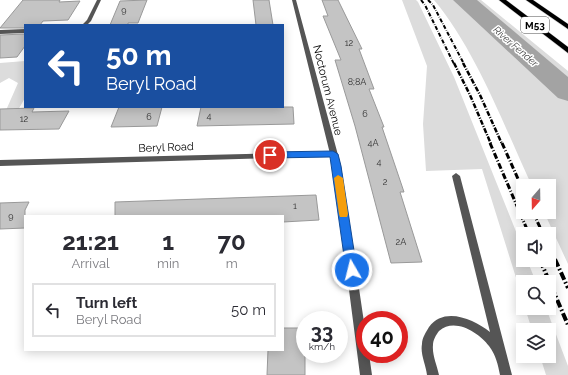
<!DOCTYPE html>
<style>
:root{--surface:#fff;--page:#f2f2f3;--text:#2b2b33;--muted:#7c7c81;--line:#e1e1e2}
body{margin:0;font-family:Raleway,sans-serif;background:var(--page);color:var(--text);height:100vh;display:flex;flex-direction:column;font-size:15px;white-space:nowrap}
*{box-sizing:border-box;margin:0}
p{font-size:13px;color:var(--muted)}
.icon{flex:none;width:22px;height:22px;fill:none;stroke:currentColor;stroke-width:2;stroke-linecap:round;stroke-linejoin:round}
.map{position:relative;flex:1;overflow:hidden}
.details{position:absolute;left:24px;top:215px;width:260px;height:136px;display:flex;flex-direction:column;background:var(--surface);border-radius:0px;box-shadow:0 2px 10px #0003}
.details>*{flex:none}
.guide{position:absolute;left:24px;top:24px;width:260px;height:84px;border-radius:0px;box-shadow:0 2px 10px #0003;background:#1a4fa0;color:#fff;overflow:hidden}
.needle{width:26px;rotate:200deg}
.fabs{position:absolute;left:516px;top:179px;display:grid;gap:8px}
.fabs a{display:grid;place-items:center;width:40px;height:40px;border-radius:0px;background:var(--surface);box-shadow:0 2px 10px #0003;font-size:20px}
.speed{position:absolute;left:296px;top:311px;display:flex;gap:8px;font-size:20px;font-weight:700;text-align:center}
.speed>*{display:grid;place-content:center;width:52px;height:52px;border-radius:50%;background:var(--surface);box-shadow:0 2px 10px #0003;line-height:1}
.speed small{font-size:10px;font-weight:400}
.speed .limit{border:6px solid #d22;background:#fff;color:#111}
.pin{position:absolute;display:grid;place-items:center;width:34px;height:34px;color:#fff;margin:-17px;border:2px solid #fff;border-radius:50%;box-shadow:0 1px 4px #0007}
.me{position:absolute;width:44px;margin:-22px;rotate:352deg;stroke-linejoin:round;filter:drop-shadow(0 0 3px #0008)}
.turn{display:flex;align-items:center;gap:14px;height:84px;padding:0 16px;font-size:18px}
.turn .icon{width:52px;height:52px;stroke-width:2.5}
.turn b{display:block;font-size:28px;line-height:34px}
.eta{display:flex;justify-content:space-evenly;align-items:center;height:68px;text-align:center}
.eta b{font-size:24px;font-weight:700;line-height:28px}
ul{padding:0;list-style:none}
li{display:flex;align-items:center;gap:12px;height:54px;margin:0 8px 6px;padding:0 8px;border:2px solid var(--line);border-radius:0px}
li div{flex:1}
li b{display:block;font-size:15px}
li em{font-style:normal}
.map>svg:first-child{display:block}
.green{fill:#dcdcdc}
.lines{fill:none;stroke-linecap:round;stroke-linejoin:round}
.river{fill:#a3a3a3;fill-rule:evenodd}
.building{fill:#c4c4c4;stroke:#999}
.motorway-casing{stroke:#dbdbdb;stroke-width:1}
.service{fill:#555;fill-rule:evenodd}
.minor{fill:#555;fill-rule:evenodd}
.tertiary{fill:#555;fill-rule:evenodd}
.motorway{fill:#000;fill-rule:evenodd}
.rail-far3{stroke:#000;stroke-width:2;stroke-dasharray:4 1.5 0.5 1.5;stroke-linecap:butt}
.rail-far2{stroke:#000;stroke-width:2.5;stroke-dasharray:5 1.5 1 1.5;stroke-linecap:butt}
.rail-far1{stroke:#000;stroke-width:3;stroke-dasharray:6 2 1 2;stroke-linecap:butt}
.rail{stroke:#000;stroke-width:4;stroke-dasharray:8 2.5 1.5 2.5;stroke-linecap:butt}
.route{fill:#1a73e8;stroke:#114b97}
.slow{fill:#f59e0b}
.labels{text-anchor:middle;stroke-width:3;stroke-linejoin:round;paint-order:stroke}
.number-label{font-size:9px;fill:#313131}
.shield{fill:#fff;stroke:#4c4c4c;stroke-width:1}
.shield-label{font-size:10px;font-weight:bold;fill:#000}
.far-water-label{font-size:10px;font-style:italic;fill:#444;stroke:#fff}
.street-label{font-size:11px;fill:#000;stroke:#fff}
</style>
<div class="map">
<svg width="568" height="375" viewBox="0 0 568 375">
<rect width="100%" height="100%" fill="#fff"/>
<path class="green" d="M402,0H416L418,2L454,77L523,249V260H527L536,282H523V300L482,169L426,171L423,124L427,66Z
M434,0H481L568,71V264L544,212H549V186H532C504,126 476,50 434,0Z
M25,61V98L18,110L4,119L7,108L18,83L9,78L0,83V63Z
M525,308H546L568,366V375H546L540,356H549V330H532Z"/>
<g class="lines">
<path class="river" d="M453,0H477L568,77V101L558,98Z"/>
</g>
<path class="building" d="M23,0H60L59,2L80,1L68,20L43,21L40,25H25V28H0Z
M147,0L138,23H128V25H110L120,1Z
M253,0H269L273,25H256Z
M322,0H338L362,49H359L374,89H369L384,127H382L404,192H400L422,262L391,263L355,126L335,60H341L323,16H328Z
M25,34V46L17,57L0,58V35Z
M119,107H162L157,126L111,127Z
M201,107H293L294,124L197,126Z
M34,108L32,112L69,111L59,129L0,130V109Z
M316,195L319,220L283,222V216H115V202Z
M29,202L25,210V228L0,229V203Z
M283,328H305V375H267L268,350H283Z"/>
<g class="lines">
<defs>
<path id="motorway" d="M499,0H506L568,47V53Z
M526,0H533L568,24V29Z"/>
</defs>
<use href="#motorway" class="motorway-casing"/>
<path class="service" d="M456,173L460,176L512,375H500C498,365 496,355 489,346C479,333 455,317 439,331C436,335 433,340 433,345C432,355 437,365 439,375H427C426,365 420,354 422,344C422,338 426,332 429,327C444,306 474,319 490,332L452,176Z"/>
<path class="minor" d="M97,0H101L91,21L87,25H82L87,20Z
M25,29V33L0,34V30Z
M333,152L337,154L336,156L0,166V160Z"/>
<path class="tertiary" d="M292,0H296L341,166L365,329V354H369L372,375H360L333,166Z"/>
<use href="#motorway" class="motorway"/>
<path class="rail-far3" d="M421,0L425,5L454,64
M428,0L433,5L464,64"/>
<path class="rail-far2" d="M454,63L470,95L491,144
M463,63L480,95L502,144"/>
<path class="rail-far1" d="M490,143L529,234
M502,143L523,190
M533,212L543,234"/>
<path class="rail" d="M549,246L568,288
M540,260L568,325"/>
</g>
<path class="route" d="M333,151L338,154L341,166L357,270L355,274L352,275L348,274L346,270L330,157L270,158L266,155L270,152Z"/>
<path class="slow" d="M338,175L343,178L348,214L347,217H340L339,214L334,178Z"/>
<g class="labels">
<g class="number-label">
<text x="124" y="13">9</text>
<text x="349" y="46">12</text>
<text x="357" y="85">8;8A</text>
<text x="365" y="117">6</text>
<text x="209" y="119">4</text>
<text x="149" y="120">6</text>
<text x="24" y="122">12</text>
<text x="373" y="146">4A</text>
<text x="379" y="165">4</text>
<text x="385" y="185">2</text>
<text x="295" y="209">1</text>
<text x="11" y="219">9</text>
<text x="401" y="245">2A</text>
</g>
<rect class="shield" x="521" y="17" width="28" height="16" rx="3"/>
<g class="shield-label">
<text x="535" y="29">M53</text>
</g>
<g class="far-water-label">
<text transform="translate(516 46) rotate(41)" y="4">River Fender</text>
</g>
<g class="street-label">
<text transform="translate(328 90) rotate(76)" y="4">Noctorum Avenue</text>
<text transform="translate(166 147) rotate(-2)" y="4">Beryl Road</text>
</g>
</g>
</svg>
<div class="fabs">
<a><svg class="needle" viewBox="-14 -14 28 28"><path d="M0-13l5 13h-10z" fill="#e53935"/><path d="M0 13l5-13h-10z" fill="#7c7c81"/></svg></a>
<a><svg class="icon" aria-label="sound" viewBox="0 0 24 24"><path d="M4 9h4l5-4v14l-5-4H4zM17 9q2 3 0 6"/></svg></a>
<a><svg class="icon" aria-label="search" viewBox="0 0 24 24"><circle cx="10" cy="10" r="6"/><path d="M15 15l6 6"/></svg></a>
<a><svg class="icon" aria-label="layers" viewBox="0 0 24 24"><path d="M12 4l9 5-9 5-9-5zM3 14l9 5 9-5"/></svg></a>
</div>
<div class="speed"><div>33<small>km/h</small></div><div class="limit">40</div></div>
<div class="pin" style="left:270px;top:155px;background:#d93025"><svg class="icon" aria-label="arrive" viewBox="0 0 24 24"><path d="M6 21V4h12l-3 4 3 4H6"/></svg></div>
<svg class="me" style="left:352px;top:270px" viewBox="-20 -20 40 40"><circle r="17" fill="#1a73e8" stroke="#fff" stroke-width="3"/><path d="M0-11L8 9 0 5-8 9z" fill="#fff"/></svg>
<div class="guide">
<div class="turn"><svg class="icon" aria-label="left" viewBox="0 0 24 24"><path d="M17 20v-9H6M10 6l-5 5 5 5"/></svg><div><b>50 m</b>Beryl Road</div></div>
</div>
<section class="details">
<div class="eta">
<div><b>21:21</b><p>Arrival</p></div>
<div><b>1</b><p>min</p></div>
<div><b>70</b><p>m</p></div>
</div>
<ul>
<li><svg class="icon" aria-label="left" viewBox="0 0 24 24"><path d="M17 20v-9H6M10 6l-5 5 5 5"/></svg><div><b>Turn left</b><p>Beryl Road</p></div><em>50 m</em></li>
</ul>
</section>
</div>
